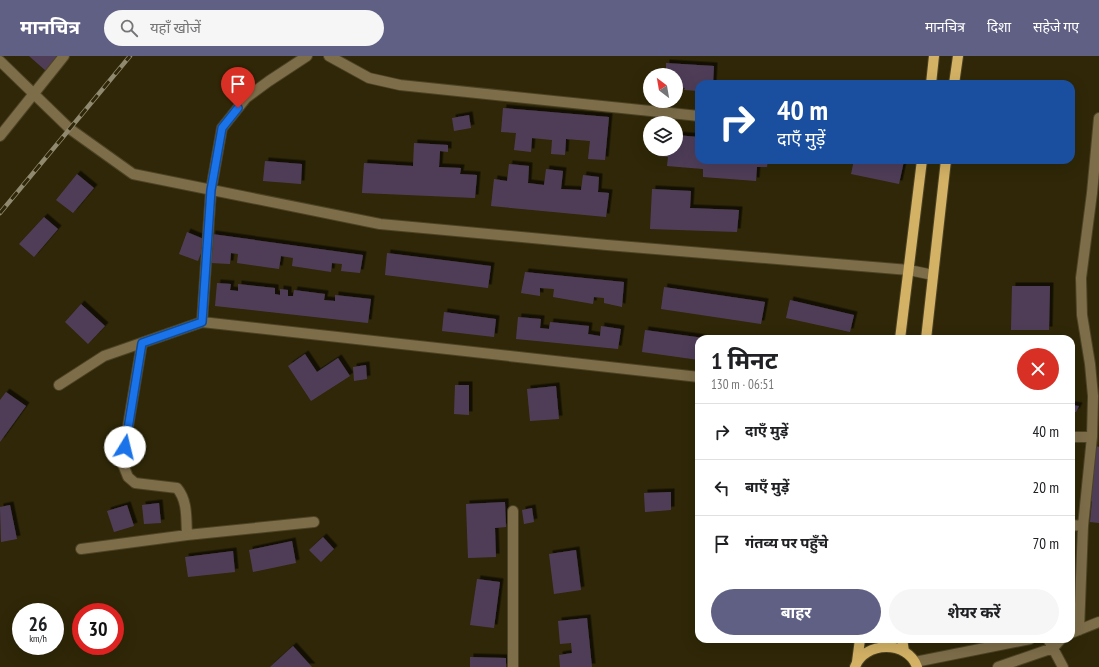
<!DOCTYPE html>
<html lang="hi">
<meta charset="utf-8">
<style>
:root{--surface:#fff;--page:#f6f6f6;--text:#202124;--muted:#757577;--line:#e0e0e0;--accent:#606085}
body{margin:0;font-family:"PT Sans Narrow","Noto Sans Devanagari",sans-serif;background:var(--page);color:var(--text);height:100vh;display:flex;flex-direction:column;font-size:15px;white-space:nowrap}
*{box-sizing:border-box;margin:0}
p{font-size:13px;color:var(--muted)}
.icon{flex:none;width:22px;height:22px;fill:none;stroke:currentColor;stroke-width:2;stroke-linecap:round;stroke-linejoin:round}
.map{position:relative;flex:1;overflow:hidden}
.sheet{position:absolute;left:695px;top:279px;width:380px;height:308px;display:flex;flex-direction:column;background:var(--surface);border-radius:12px;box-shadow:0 4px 16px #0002}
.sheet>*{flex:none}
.top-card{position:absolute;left:695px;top:24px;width:380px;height:84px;border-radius:12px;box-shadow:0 4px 16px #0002;background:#1a4fa0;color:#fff;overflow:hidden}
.needle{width:26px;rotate:329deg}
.buttons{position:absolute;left:643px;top:12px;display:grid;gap:8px}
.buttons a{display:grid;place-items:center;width:40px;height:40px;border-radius:50%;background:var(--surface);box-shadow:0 4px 16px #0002;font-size:20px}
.speed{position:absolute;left:12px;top:547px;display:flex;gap:8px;font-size:20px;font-weight:700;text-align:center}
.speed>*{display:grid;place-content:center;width:52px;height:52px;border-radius:50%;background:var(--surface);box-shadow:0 4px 16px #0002;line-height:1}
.speed small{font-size:10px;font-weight:400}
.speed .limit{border:6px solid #d22;background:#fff;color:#111}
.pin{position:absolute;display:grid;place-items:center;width:34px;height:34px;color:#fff;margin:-41px -17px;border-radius:50% 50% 50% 0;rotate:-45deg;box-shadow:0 0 4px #0007}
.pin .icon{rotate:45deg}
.me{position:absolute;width:44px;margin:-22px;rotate:9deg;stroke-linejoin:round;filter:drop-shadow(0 0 3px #0008)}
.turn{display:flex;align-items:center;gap:14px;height:84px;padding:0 16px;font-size:18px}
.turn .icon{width:52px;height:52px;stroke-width:2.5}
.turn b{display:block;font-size:28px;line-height:34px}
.round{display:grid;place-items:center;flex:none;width:42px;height:42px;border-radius:21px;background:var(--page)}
.overview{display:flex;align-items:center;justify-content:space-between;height:68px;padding:0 16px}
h1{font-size:24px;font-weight:700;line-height:30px}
.primary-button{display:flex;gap:8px;margin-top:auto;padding:8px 16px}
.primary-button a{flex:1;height:46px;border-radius:24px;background:var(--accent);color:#fff;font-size:16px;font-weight:700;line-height:46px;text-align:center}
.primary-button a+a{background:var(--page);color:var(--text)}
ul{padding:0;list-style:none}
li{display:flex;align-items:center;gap:12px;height:56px;padding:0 16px;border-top:1px solid var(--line)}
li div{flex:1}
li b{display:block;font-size:15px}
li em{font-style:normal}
header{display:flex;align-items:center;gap:24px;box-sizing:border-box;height:56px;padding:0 20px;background:var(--accent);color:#fff}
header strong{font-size:19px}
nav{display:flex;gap:22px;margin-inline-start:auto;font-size:14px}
.search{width:280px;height:36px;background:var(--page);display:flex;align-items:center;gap:10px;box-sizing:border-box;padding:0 14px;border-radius:22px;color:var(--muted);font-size:15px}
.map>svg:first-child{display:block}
.building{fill:#4f3e58;filter:url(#shadow)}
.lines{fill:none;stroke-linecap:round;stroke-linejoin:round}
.minor-casing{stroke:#4b4325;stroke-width:12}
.major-casing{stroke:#4b4325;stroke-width:12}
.minor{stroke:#7d6d49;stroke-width:10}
.major{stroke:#d3b265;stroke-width:10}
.rail-casing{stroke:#908970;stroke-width:4.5}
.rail{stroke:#2f2707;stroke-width:3;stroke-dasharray:9;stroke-linecap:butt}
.route-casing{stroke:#114b97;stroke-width:10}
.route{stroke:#1a73e8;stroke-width:7}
</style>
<header>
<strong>मानचित्र</strong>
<div class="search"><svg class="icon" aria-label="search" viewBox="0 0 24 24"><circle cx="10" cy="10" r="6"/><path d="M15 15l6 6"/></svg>यहाँ खोजें</div>
<nav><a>मानचित्र</a><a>दिशा</a><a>सहेजे गए</a></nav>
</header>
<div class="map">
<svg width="1099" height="611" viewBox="0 0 1099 611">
<defs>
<filter id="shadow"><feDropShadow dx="3.5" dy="-3.5" stdDeviation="0" flood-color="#0009"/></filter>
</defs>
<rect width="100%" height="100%" fill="#2f2707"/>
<path class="building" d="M29,0H60L46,15Z
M666,7L714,10L713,28H699V35L684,34L685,32L676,31V19H666Z
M503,52L609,61L605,104L588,103L590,85L566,83L565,99L551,98L552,84L532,82L531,96L514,94L516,77L501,76Z
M469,59L471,72L454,75L452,62Z
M676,79L699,81V104H768L767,111H757L756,125L703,121V113L667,110L668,101L657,100V93H676Z
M414,87L448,89V96L440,95L439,111L461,112L460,118L477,119L475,142L362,137L364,107L413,110Z
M854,104L904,105L899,128L851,118Z
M265,105L302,108L301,128L263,125Z
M509,108L529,110L528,127L544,129L546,113L563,115L561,133L581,134L583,119L599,121L598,136L609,137L606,161L491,150L494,123L507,125Z
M77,118L94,132L73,157L56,144Z
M652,133L691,135L690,152L739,154L737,176L650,173Z
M44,161L58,173L34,201L19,188Z
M187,176L206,184L198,205L179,198Z
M212,178L363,199L360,217L341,215L342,208L332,207L331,216L292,210L293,202L281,200L279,213L237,207L238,198L231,197L230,208L211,207Z
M387,197L491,210L488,232L385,219Z
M525,216L624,226L622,251L604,247V242L594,241L593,248L553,241L554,233L540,232V240L521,237Z
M217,227L231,228L230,234L238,235V228L275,232V238L280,239V233L288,234V240H293L294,234L325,238L324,244L335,245V239L371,243L368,267L215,250Z
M1012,230H1050L1049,274H1011Z
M664,231L765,246L761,268L661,253Z
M790,244L854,259L850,276L786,262Z
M81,248L105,270L88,288L65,266Z
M444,256L496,263L494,281L442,275Z
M518,261L541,263L540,272L549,273L550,266L589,270L588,278L600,280L601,270L621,273L618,293L516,283Z
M645,274L704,282L699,283V304L642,296Z
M305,298L317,316L338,302L350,320L311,345L288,310Z
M366,309L367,323L354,325L353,311Z
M455,329H469V359L454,358Z
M556,330L559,363L530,365L527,333Z
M6,336L26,350L0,386V344Z
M1071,349L1079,350L1076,356L1071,355Z
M1096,390L1099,391V467L1090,466L1092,445H1088L1089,432H1092L1093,424L1089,423L1093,413Z
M671,436V454L645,456L644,437Z
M505,446L506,471L495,472L496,501L468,502L466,448Z
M159,447L161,467L144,468L142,449Z
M10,449L17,483L1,486L0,451Z
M127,449L134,470L114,476L107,455Z
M532,452L534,466L524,468L522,454Z
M323,481L334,493L321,506L309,494Z
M292,485L296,507L253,516L249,494Z
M576,494L581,534L554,538L549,498Z
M233,495L235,516L188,521L185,501Z
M477,523L500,526L494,572L470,569Z
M587,562L592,611H560L559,599L572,597L571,587L560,588L558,565Z
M293,590L312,611H270Z
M470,601L506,602V611H470Z"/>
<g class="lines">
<defs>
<path id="minor" d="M307,0L269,25L246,42L222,72L211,134L202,266L699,321
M329,0L369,22L400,29L699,60
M0,5L70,73L133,118L380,168L607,189L909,214L933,219
M0,80L64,0
M142,287L122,406L128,421L135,427L177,432C188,445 186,463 187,479L314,466
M59,329L104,300L202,266
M1071,381H1092
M1071,469L1083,470
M81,493L187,479
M1079,574L1083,470L1092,381L1093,340L1090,308L1082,259L1081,222L1092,137L1099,62
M1071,577L1099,566
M1048,583L1063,611
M915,606L1030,583
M513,611V455
M998,611L1053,592L1061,583"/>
<path id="major" d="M931,28L934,0
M954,28L958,0
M900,283L922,104
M926,283L946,104
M902,583L904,595
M857,606L860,583
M855,611C864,585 908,584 917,611"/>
</defs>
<use href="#minor" class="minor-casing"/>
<use href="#major" class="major-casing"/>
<use href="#minor" class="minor"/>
<use href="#major" class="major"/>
<defs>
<path id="rail" d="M0,157L130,0"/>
</defs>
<use href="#rail" class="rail-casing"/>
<use href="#rail" class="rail"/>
</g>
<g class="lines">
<defs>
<path id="route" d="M125,391L142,287L202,266L211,134L222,72L238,52"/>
</defs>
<use href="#route" class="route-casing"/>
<use href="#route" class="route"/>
</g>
</svg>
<div class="buttons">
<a><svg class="needle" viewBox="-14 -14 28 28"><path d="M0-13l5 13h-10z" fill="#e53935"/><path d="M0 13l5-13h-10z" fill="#757577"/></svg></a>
<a><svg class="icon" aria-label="layers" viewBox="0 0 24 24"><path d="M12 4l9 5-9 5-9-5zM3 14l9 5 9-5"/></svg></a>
</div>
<div class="speed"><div>26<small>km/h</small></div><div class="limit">30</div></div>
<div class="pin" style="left:238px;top:52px;background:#d93025"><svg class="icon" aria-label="arrive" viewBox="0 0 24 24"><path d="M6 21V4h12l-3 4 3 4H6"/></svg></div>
<svg class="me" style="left:125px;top:391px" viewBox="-20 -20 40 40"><circle r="19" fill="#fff"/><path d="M0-13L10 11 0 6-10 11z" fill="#1a73e8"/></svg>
<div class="top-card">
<div class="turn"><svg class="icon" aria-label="right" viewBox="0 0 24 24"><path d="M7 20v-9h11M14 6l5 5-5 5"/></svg><div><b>40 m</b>दाएँ मुड़ें</div></div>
</div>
<section class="sheet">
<div class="overview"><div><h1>1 मिनट</h1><p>130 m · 06:51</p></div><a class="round" style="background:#d93025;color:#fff"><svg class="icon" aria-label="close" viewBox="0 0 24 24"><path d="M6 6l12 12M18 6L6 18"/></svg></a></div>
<ul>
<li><svg class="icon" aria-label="right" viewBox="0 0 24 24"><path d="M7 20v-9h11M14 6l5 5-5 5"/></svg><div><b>दाएँ मुड़ें</b></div><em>40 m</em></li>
<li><svg class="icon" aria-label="left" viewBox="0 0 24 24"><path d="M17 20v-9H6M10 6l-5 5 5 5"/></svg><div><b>बाएँ मुड़ें</b></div><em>20 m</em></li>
<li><svg class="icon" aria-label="arrive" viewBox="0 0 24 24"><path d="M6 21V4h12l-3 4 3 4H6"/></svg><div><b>गंतव्य पर पहुँचे</b></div><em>70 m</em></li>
</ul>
<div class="primary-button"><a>बाहर</a><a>शेयर करें</a></div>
</section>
</div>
